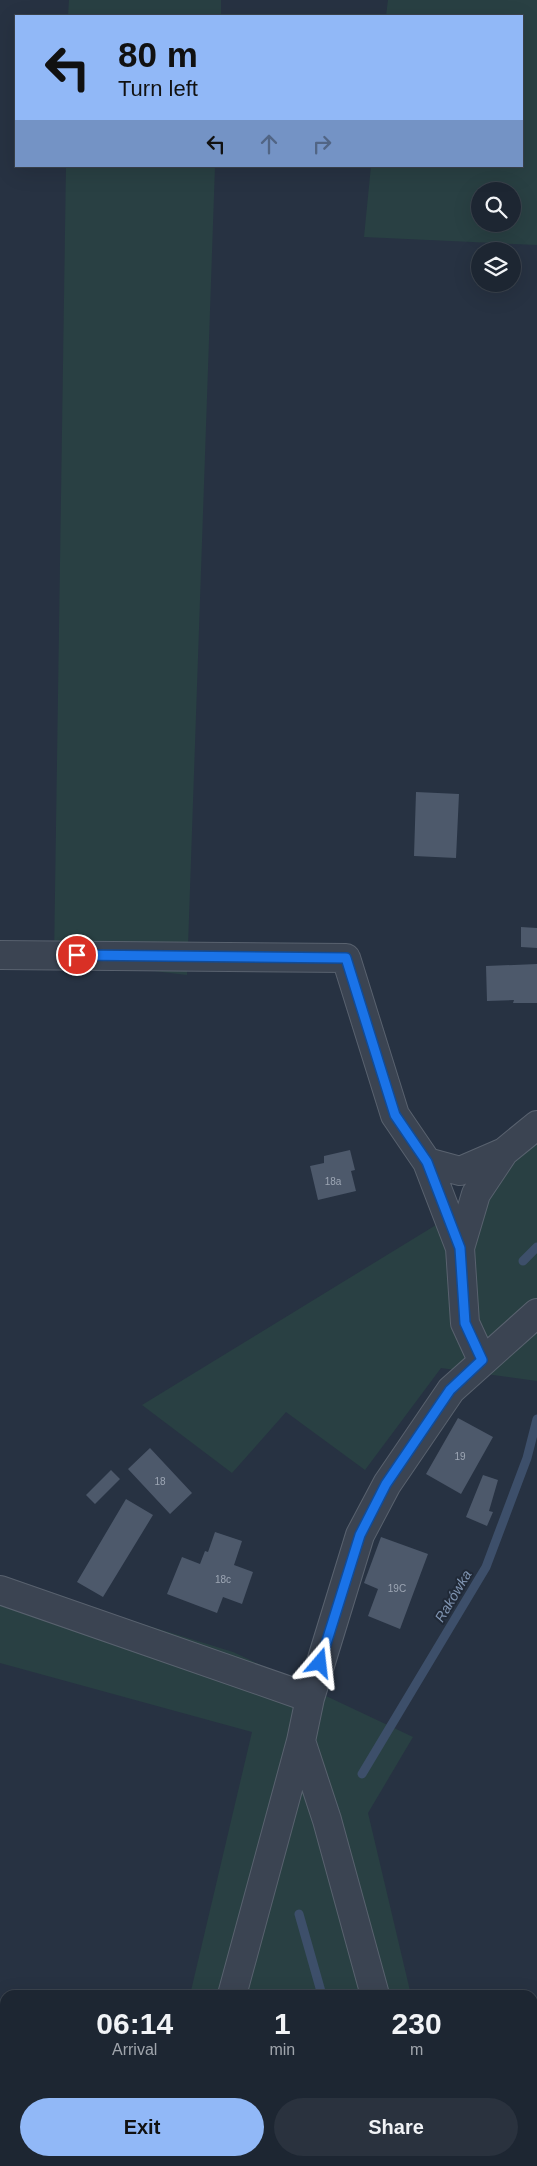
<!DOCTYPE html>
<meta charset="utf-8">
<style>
:root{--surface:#1d2632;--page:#2a323e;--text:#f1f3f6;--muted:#a0a5ac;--line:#3b434d;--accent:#91b8f7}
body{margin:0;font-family:Helvetica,sans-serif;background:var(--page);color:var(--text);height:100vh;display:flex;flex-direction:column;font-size:19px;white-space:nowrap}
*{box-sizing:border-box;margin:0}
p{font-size:16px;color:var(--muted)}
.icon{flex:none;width:28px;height:28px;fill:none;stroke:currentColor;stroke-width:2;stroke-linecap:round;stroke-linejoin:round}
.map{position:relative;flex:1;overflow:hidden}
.details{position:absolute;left:0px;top:1990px;width:538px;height:176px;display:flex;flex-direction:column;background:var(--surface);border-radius:15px 15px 0 0;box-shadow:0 5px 20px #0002,0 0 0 1px var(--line)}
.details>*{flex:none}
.top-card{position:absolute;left:15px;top:15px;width:508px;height:152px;border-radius:0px;box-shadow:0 5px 20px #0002,0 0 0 1px var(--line);background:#91b8f7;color:#111;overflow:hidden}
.tools{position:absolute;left:471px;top:182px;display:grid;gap:10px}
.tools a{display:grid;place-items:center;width:50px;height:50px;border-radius:50%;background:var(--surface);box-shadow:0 5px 20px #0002,0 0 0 1px var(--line);font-size:25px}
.pin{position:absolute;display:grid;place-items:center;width:42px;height:42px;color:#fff;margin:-21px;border:2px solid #fff;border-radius:50%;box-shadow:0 1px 5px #0007}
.me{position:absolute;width:55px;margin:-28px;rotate:17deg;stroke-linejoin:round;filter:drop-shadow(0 0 4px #0008)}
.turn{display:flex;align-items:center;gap:18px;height:105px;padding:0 20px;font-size:22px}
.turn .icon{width:65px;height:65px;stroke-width:2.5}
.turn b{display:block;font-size:35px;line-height:42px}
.lanes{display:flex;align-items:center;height:48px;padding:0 20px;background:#0003;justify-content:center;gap:25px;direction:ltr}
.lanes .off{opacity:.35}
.eta{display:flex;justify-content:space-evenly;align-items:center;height:85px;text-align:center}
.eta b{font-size:30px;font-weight:600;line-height:35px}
.cta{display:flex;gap:10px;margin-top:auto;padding:10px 20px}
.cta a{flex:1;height:58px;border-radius:30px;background:var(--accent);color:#111;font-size:20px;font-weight:600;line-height:58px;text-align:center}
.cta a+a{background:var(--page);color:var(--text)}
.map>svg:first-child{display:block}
.green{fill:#294043;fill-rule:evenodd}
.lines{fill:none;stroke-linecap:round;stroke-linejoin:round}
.stream{stroke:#3d4f6a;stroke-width:9}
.building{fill:#4d596b}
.minor-casing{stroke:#59626f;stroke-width:30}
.minor{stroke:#3b4452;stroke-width:28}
.route-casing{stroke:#114b97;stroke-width:12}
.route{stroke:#1a73e8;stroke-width:9}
.labels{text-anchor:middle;stroke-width:4;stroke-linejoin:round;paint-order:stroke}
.number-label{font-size:10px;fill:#9da6b4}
.water-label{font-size:14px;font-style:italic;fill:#8095b2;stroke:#202937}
</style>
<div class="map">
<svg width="537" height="2166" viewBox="0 0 537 2166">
<rect width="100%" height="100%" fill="#273242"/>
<path class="green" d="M69,0H221V16H68Z
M388,0H537V245L364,237L371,166H521V16H386ZM480,191H512V224H480Z
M66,166H215L187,975L54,959Z
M537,1137V1381L441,1368L365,1470L286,1412L232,1473L142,1405L436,1225Z
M0,1580L233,1652L413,1737L368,1813L411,1995H190L252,1732L0,1663Z
M138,2161H451L452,2166H136Z"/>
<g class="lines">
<path class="stream" d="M523,1261L537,1247
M362,1774L486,1567L527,1458L537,1419
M299,1914L322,1995"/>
</g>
<path class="building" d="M416,792L459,794L456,858L414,856Z
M521,927L537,928V948L521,947Z
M537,964V1003H513L514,1000L487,1001L486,966Z
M350,1150L355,1170L351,1171L356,1191L318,1200L310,1166L324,1163V1156Z
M458,1418L493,1437L461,1494L426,1474Z
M150,1448L192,1493L170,1514L128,1469Z
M111,1470L120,1479L95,1504L86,1495Z
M483,1475L498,1480L489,1511L493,1512L487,1526L466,1517Z
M126,1499L153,1515L103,1597L77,1582Z
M215,1532L242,1541L234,1565L253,1572L242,1604L223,1597L217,1613L167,1594L182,1557L200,1564L205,1551L208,1552Z
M381,1537L428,1554L400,1629L368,1616L378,1589L364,1583Z"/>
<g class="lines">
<defs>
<path id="minor" d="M0,955L346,958L395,1115L427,1162L460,1248
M427,1162L460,1171L504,1152
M482,1360L465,1323L460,1248L476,1194L504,1152L537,1125
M0,1590L310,1698
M232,1995L301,1741
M375,1995L327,1820L301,1741L310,1698L360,1535L387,1484L451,1390L537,1313
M311,2161L326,2166
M417,2161L418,2166
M182,2166L184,2161"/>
</defs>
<use href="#minor" class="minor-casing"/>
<use href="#minor" class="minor"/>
</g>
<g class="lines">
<defs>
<path id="route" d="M77,955L346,958L395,1115L427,1162L460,1248L465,1323L482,1360L450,1390L386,1484L360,1535L320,1663"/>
</defs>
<use href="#route" class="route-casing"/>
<use href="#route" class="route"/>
</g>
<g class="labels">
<g class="number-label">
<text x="333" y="1185">18a</text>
<text x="460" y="1460">19</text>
<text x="160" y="1485">18</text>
<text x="223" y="1583">18c</text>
<text x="397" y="1592">19C</text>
</g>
<g class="water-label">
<text transform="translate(453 1596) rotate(-59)" y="5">Rakówka</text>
</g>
</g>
</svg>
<div class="tools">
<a><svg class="icon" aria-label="search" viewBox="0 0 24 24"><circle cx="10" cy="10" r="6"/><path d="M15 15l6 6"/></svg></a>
<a><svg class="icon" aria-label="layers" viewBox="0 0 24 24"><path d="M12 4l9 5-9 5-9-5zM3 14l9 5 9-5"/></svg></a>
</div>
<div class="pin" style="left:77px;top:955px;background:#d93025"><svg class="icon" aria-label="arrive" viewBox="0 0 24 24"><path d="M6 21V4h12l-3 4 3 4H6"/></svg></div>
<svg class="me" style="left:320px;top:1663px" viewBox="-20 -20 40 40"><path d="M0-17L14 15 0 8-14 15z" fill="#1a73e8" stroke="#fff" stroke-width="4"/></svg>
<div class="top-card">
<div class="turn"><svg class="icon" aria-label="left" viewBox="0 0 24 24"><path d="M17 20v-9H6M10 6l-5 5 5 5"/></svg><div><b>80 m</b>Turn left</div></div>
<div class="lanes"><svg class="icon" aria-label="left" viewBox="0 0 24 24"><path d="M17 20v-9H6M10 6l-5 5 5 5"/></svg><svg class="icon off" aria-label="ahead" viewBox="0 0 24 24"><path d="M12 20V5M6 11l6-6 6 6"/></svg><svg class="icon off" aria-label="right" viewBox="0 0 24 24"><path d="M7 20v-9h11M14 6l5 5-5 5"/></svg></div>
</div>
<section class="details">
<div class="eta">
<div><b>06:14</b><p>Arrival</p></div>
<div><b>1</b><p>min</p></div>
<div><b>230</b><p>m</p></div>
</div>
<div class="cta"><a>Exit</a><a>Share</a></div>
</section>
</div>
